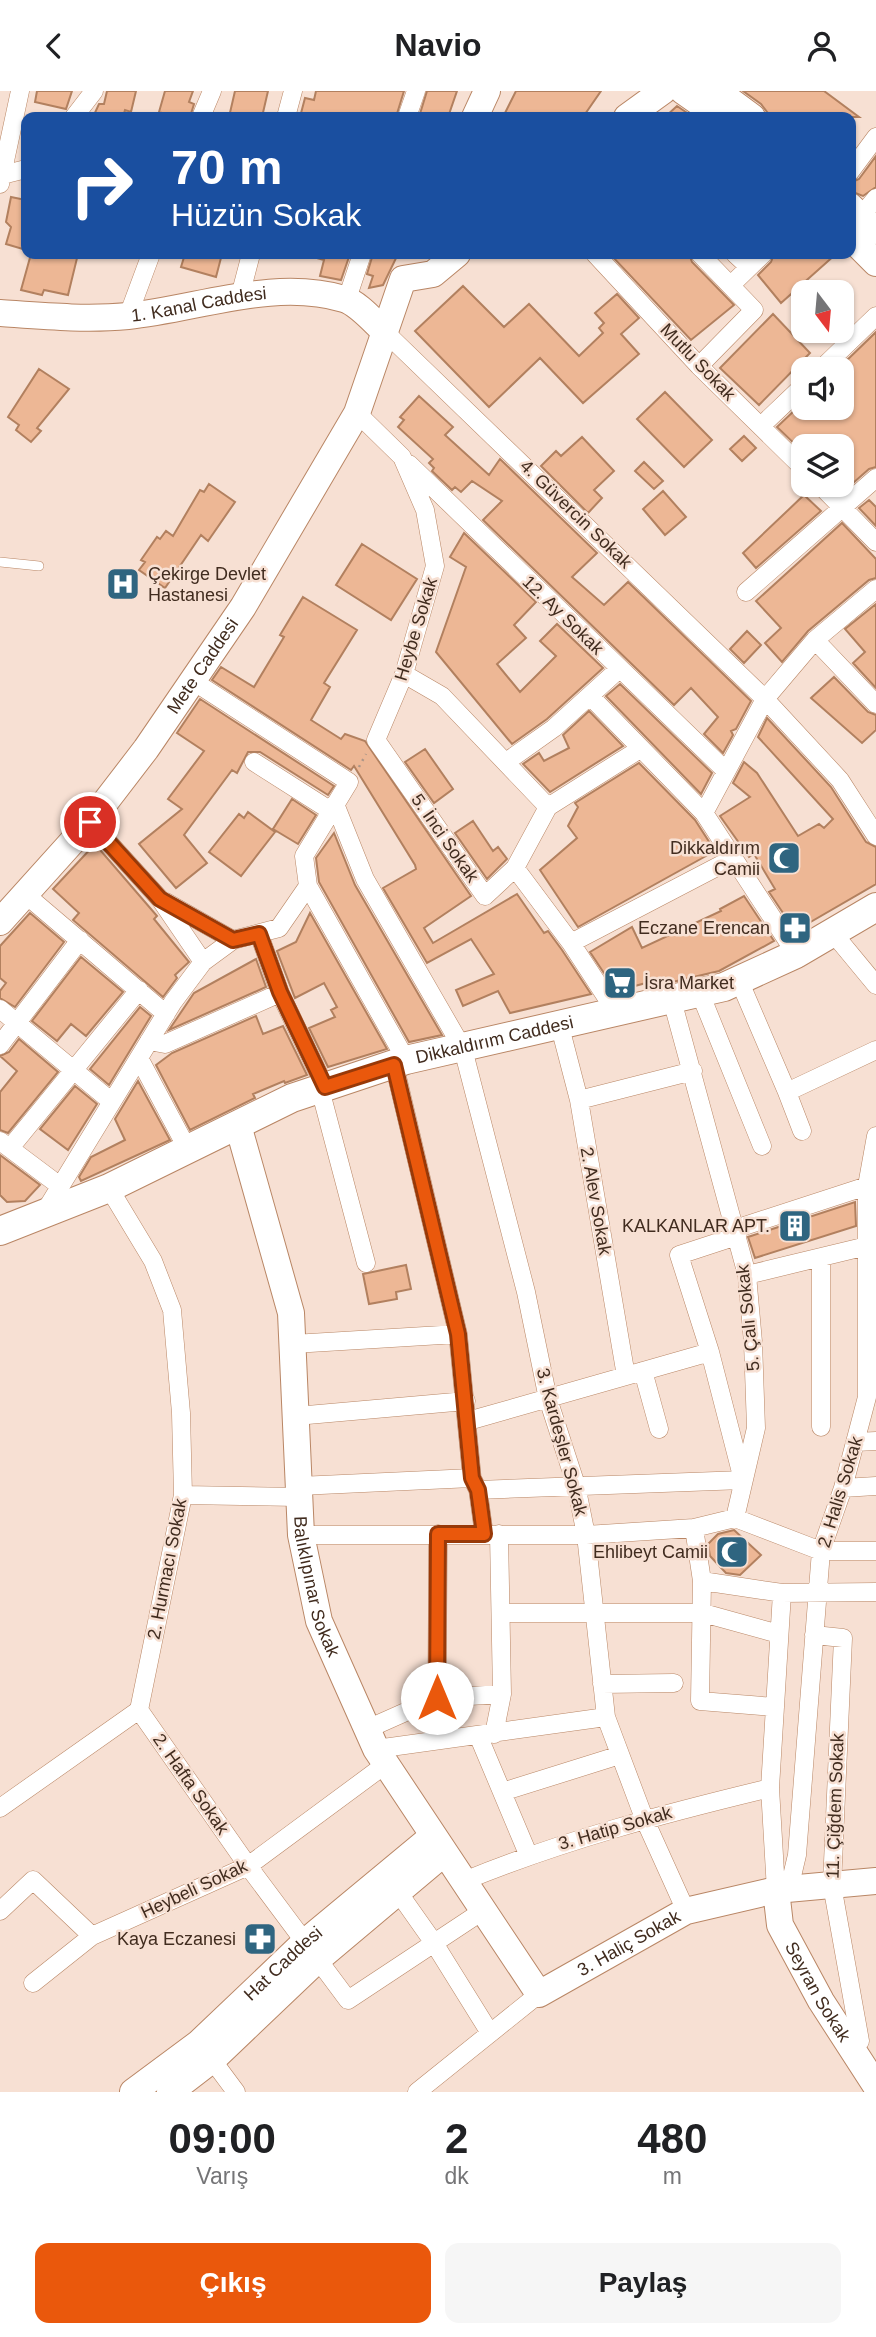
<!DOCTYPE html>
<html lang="tr">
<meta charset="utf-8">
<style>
:root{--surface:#fff;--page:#f6f6f6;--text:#202124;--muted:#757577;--accent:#ea580c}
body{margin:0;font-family:Arial,sans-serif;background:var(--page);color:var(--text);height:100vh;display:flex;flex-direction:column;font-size:26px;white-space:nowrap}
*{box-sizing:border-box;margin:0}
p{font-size:23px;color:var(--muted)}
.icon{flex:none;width:38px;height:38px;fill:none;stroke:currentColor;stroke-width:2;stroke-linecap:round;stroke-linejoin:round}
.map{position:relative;height:2001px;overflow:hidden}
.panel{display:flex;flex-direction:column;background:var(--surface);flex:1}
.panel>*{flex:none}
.banner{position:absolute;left:21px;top:21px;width:835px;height:147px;border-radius:14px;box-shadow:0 2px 5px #0004;background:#1a4fa0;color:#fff;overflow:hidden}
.needle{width:46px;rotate:164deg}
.controls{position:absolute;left:791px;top:189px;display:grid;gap:14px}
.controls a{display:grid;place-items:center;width:63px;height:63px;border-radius:14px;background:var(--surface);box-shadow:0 2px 5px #0004;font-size:35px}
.pin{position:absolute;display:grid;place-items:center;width:60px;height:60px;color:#fff;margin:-30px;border:4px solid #fff;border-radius:50%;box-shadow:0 2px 7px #0007}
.me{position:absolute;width:77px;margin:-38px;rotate:0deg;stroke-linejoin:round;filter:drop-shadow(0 0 5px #0008)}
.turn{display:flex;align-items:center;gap:24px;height:147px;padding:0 35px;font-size:32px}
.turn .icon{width:91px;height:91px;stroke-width:2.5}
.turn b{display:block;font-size:49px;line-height:60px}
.eta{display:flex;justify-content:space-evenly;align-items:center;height:119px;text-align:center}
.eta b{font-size:42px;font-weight:700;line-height:49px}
.action{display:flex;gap:14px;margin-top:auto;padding:14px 35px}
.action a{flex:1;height:80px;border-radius:14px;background:var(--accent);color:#fff;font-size:28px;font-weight:700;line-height:80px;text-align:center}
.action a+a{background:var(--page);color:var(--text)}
header{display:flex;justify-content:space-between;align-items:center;height:91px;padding:0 35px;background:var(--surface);font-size:32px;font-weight:700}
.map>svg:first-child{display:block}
.building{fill:#edb795;stroke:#b2805f;stroke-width:2}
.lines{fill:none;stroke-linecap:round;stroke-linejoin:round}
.lane-casing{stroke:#b98665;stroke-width:10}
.street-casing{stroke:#b98665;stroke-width:19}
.secondary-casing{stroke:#b98665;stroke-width:28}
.primary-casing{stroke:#b98665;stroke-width:30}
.path{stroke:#ab9588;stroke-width:2.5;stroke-dasharray:2 5;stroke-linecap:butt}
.lane{stroke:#fff;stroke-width:9}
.street{stroke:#fff;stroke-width:18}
.secondary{stroke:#fff;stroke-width:26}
.primary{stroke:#fff;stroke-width:28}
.route-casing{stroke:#983908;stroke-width:18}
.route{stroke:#ea580c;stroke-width:12}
.labels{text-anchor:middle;stroke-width:5;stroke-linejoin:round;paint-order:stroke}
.street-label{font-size:18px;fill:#412c1f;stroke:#f7e0d3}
.poi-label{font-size:18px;fill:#412c1f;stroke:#f7e0d3;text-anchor:end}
</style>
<header><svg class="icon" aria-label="back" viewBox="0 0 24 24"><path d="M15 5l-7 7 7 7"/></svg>Navio<svg class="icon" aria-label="person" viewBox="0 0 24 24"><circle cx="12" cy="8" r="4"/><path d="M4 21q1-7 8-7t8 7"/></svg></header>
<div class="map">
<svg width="876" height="2001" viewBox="0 0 876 2001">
<rect width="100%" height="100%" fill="#f7e0d3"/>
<path class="building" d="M37,0H72L66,18L35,11Z
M107,0H136L131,21L125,19L123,26H93L99,13H104Z
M165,0H193L189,11L194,13L190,26H174L159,21Z
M235,0H268L262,26H229Z
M316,0H404L396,26H300L305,7L314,9Z
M427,0H457L448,26H419Z
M516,0H601L583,26H503Z
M743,0H824L859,26H771L761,13Z
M677,15L693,26H665Z
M876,65V96L863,105L850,100V92L859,88Z
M11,106L26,109V159L6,153L11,136L6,131Z
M31,163H78L68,204L44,199L42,204L21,199Z
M185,163H222L216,186L181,176Z
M313,163H350L341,189L320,185L324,169L313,166Z
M373,163H398L383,194L369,197L373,185L367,183Z
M610,163H689L692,171L734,214L691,249Z
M774,163H836L781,212L758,184L771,171Z
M463,195L504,236L529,213L579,265L603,242L599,237L604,232L595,222L617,203L639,227L621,243L639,263L583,312L540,267L489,316L415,240Z
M773,223L810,262L759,314L720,277Z
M876,241V376L869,378L843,401L836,394H842V355H803V361L777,336L797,317H842V274Z
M39,278L69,298L37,337L41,340L31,351L16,339L19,334L8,326Z
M665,301L712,349L684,376L637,328Z
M419,305L453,336L445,344L489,384L500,368L597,462L572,486L604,514L628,491L751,610L736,638L731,640L733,644L723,662L704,643L718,626L691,597L674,614L483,429L502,410L472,390L461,401L455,396L452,399L432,380L434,377L429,372L433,368L398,336L404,329L400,326Z
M744,345L756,357L742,370L730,358Z
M582,346L614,380L594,399L602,407L588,422L541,375L556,360L561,365Z
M644,371L663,390L654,398L635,380Z
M209,393L235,411L208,450L201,444L165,497L139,479L145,471L141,469L157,446L160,448L166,440L173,445L200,399L204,401Z
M663,400L686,426L665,444L643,418Z
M804,404L821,420L756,477L743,462Z
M869,409L876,416V435L859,417Z
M842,432L876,468V487L869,489L808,540L782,571L765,552L781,537L756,510Z
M464,442L536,511L514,534L526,547L497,573L520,601L556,565L540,550L557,533L603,577L547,628L512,653L436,561L466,476L450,466Z
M362,453L417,488L391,529L336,494Z
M303,506L357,539L324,592L330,596L311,629L341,648L345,643L365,650L471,805L424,837L433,852L517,803L544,842L548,840L562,859L591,903L510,922L498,900L463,915L456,899L494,883L471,848L427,872L383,797L416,778L415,774L354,675L351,679L212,589L221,576L254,596L284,546L280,544Z
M876,513V597L853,572L865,561L845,538Z
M747,540L761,554L744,572L730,558Z
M834,586L868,621L876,624V639L862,652L811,607Z
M620,593L712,682L701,703L606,605Z
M200,608L334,695L328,704L260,661H248L237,682L232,679L184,744L207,772L176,797L139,753L182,718L168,708L204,660L177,642Z
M589,620L623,655L550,701L523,673L539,662L544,670L569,657L563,644Z
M767,627L831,696L866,751L876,756V793L795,840L769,801L775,798L754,763L749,766L720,725L750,706L733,692L744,671L757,682L798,745L819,733L824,737L833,728L758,646Z
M425,658L453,698L434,712L405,671Z
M639,672L695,729L715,760L578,836L540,779L577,747L568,735L578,716L575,712Z
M292,708L316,724L298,753L273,738Z
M248,721L275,741L241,785L209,761L239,723L244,727Z
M473,730L493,760L498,756L507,768L487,788L455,742Z
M334,742L355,794L442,944L409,951L319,791L316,767Z
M95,753L157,825L154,828L189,871L175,884L177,887L163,906L73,829L79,822L53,798Z
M744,805L774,850L719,880L664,893L661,888L616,900L590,861L632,836L642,857L721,820L720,818Z
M30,822L64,851L15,916L0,907V900L6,892L0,887V855Z
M310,822L387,958L328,976L309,937L335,926L331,919L337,916L324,892L295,907L277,860L296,851Z
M81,866L123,901L86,945L71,933L57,950L32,930Z
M256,868L266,896L169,939L194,902Z
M140,916L151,925L109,994L90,978Z
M256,925L263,943L283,935L307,984L285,992L284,990L253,1003L255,1007L190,1039L156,974L172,962Z
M19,948L58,981L8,1042L0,1039V1001L17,980L0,965L9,961Z
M138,990L170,1049L81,1090L79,1086L91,1066L125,1049L115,1028Z
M75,995L97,1013L68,1059L40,1038Z
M0,1064L40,1094L25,1110L7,1111L0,1104Z
M855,1111L856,1135L755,1167L748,1146Z
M406,1174L411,1198L396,1201L397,1208L369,1213L363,1183Z
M734,1439L761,1464L740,1484L726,1482L710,1465L708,1453L718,1443Z"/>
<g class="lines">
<defs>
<path id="lane" d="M0,471L39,475"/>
<path id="street" d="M74,26L94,0
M201,26L212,0
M286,26L293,0
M407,26L416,0
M850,81L876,46
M2,84L26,78
M0,93L20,0
M861,125L876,107
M595,163L699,275L803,377
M735,163L749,176
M731,194L763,163
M240,205L251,163
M347,208L362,163
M128,225L151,163
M385,241L765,608L840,689L876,745
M699,275L754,219L700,163
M821,278L876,225
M357,322L402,366L425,419L435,475L404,583L376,649L485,805L515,777L548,716L640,658
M761,335L803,295
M409,373L726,680
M820,394L876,451
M746,501L876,387
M815,549L876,613
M404,583L442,605L548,716
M591,606L704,722L796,863
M254,671L331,720
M506,671L554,637L618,579
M335,713L365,788L463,958L526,1201L548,1308L576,1394L586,1444L606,1626L644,1727L686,1820
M704,722L765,608L815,549L876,498
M90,731L160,808L203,871
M515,777L571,852L616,921
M308,795L406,969
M25,803L166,923
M166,811L233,849
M833,842L876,894
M259,843L280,902L325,996
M571,852L734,767
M739,889L787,1001L876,959
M700,902L762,1055
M672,909L747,1184L753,1251L756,1337L735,1427
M0,918L112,1011
M560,936L579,1009L626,1285
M149,950L165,953L280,902
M0,954L80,849
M139,967L188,1059
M394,973L458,1243L472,1387L478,1399L484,1443
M320,998L366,1172
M787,1001L802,1040
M579,1009L693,980
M0,1050L60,1095
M10,1057L139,899
M44,1122L173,911L203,871L233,849L279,837L308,795L304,765L349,691L193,590
M735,1138L867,1095
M821,1166V1336
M747,1184L867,1155
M293,1253L458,1243
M643,1280L659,1338
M296,1325L466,1310
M468,1330L710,1261
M856,1351L876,1350
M299,1395L472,1387
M843,1397L876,1395
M478,1399L743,1389L710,1261L679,1164L737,1145
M183,1404L299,1406
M694,1437L702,1490L782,1502L876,1501
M301,1444H586L694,1437L735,1427L821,1460H876
M702,1490L700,1610L775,1616
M501,1522H703L779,1543
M814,1544L843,1547L832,1794L860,1950
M602,1593L674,1592
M437,1607L438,1443
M139,1619L248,1775L348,1909L484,1819
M365,1639L437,1607L502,1603
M494,1643L502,1603L499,1443
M478,1644L528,1763
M376,1658L606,1626
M502,1701L620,1664
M0,1717L139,1619L183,1404L181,1322L172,1219L153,1170L109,1097
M464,1790C564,1749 666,1722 770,1697
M789,1798L797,1764L821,1460L843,1397L867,1306V1095L876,1045
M776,1799L770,1697L782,1502
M398,1801L434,1852L490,1942
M0,1820L33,1789L92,1845
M33,1892L92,1845L248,1775L386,1673
M207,1962L236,2001
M417,2001L539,1903"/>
<g id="secondary">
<path d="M683,0L720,26"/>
<path d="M717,0L752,26"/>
<path d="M475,26L487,0"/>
<path d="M627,26L663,0"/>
<path d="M850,115L876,140"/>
<path d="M850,146L876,172"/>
<path id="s1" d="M0,222C43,225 85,229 128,225C198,218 273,187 344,208C358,212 374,231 385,241"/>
<path id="s2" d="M0,831L90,731L146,658L243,516L357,322L403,188L433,183L457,163"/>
<path id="s3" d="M238,1034L291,1222L301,1444L319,1530L376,1658L539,1903L686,1820L776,1799L876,1790"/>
<path id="s4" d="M776,1799L780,1834L821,1910L876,1995"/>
<path id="s5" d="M133,2001L199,1952L304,1852L433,1745"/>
<path d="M170,2001L213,1968L318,1868L444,1762"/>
</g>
<g id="primary">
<path id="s6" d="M0,1140L109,1097L292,1007L406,969L724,896L796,863L876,816"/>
</g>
</defs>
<use href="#lane" class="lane-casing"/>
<use href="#street" class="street-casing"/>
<use href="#secondary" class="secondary-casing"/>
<use href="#primary" class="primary-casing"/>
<path class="path" d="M359,676L366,663"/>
<use href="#lane" class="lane"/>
<use href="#street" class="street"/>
<use href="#secondary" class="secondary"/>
<use href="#primary" class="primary"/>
</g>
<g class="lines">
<defs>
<path id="route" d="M90,731L160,808L233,849L259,843L280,901L325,996L394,974L458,1243L472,1387L478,1399L484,1443H438L437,1607"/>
</defs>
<use href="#route" class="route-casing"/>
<use href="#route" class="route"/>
</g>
<defs>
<symbol id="hospital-square" viewBox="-11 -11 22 22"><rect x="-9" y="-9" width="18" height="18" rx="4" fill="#2f6580" stroke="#f7e0d3"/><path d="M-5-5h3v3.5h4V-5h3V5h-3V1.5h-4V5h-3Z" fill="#fff"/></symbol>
<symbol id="mosque-square" viewBox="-11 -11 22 22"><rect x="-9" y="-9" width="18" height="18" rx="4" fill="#2f6580" stroke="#f7e0d3"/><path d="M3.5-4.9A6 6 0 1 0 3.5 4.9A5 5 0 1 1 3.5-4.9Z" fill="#fff"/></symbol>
<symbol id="pharmacy-square" viewBox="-11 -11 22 22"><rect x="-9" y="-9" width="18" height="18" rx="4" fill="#2f6580" stroke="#f7e0d3"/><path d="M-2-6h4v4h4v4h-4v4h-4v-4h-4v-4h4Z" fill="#fff"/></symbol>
<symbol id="supermarket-square" viewBox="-11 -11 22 22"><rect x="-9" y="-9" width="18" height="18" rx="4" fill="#2f6580" stroke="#f7e0d3"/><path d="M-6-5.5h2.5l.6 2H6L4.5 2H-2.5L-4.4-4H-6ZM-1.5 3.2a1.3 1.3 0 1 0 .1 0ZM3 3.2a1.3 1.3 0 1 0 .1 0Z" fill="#fff"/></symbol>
<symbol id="building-square" viewBox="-11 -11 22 22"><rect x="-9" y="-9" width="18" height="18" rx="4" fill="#2f6580" stroke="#f7e0d3"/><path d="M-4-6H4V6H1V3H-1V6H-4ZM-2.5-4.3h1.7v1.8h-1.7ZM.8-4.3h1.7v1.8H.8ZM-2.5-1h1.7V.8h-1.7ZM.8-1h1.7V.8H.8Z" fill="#fff"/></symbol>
</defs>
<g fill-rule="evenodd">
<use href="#hospital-square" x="104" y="474" width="38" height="38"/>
<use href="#mosque-square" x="765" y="748" width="38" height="38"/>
<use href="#pharmacy-square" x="776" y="818" width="38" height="38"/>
<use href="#supermarket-square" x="601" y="873" width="38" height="38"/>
<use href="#building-square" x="776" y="1116" width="38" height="38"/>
<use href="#mosque-square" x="713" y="1442" width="38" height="38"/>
<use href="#pharmacy-square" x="241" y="1829" width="38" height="38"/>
</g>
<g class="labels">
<g class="street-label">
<text dy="6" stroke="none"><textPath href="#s1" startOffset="200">1. Kanal Caddesi</textPath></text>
<text transform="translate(698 271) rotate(46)" y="6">Mutlu Sokak</text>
<text transform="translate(576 423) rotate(44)" y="6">4. Güvercin Sokak</text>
<text transform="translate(563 524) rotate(44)" y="6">12. Ay Sokak</text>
<text transform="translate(416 538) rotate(-73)" y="6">Heybe Sokak</text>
<text dy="6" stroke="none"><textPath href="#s2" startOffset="327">Mete Caddesi</textPath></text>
<text transform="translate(445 747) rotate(55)" y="6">5. İnci Sokak</text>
<text dy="6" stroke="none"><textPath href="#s6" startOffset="532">Dikkaldırım Caddesi</textPath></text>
<text transform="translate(596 1110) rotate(80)" y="6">2. Alev Sokak</text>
<text transform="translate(748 1227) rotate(-96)" y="6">5. Çalı Sokak</text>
<text transform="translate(562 1351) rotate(75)" y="6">3. Kardeşler Sokak</text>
<text transform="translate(840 1401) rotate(-73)" y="6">2. Halis Sokak</text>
<text transform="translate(167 1478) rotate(-79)" y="6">2. Hurmacı Sokak</text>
<text dy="6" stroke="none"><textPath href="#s3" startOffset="471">Balıklıpınar Sokak</textPath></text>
<text transform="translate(191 1693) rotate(55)" y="6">2. Hafta Sokak</text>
<text transform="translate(835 1715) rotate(-88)" y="6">11. Çiğdem Sokak</text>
<text transform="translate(615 1737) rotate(-16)" y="6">3. Hatip Sokak</text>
<text transform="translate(194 1798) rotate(-25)" y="6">Heybeli Sokak</text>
<text dy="6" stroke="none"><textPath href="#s3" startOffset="1043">3. Haliç Sokak</textPath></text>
<text dy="6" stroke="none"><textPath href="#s5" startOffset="198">Hat Caddesi</textPath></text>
<text dy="6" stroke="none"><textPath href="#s4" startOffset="112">Seyran Sokak</textPath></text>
</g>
<g class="poi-label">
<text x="148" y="489" text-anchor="start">Çekirge Devlet<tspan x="148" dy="21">Hastanesi</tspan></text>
<text x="760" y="763">Dikkaldırım<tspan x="760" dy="21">Camii</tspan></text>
<text x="770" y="843">Eczane Erencan</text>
<text x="644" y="898" text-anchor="start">İsra Market</text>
<text x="770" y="1141">KALKANLAR APT.</text>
<text x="708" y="1467">Ehlibeyt Camii</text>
<text x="236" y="1854">Kaya Eczanesi</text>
</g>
</g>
</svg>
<div class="controls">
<a><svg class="needle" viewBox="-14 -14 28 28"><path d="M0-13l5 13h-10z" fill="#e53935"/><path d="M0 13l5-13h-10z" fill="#757577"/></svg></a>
<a><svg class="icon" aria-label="sound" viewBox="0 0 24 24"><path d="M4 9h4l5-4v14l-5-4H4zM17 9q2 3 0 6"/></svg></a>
<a><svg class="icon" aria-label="layers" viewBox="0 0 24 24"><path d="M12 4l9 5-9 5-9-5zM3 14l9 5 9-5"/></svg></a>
</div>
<div class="pin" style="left:90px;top:731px;background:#d93025"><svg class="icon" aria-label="arrive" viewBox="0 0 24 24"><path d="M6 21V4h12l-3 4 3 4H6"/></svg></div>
<svg class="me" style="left:437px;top:1607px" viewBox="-20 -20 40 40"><circle r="19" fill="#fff"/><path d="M0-13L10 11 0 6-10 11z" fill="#ea580c"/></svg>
<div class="banner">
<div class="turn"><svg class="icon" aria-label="right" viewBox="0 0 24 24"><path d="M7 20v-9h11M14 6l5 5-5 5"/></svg><div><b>70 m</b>Hüzün Sokak</div></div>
</div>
</div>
<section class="panel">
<div class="eta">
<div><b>09:00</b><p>Varış</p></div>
<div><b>2</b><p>dk</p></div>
<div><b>480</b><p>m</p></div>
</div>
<div class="action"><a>Çıkış</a><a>Paylaş</a></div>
</section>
